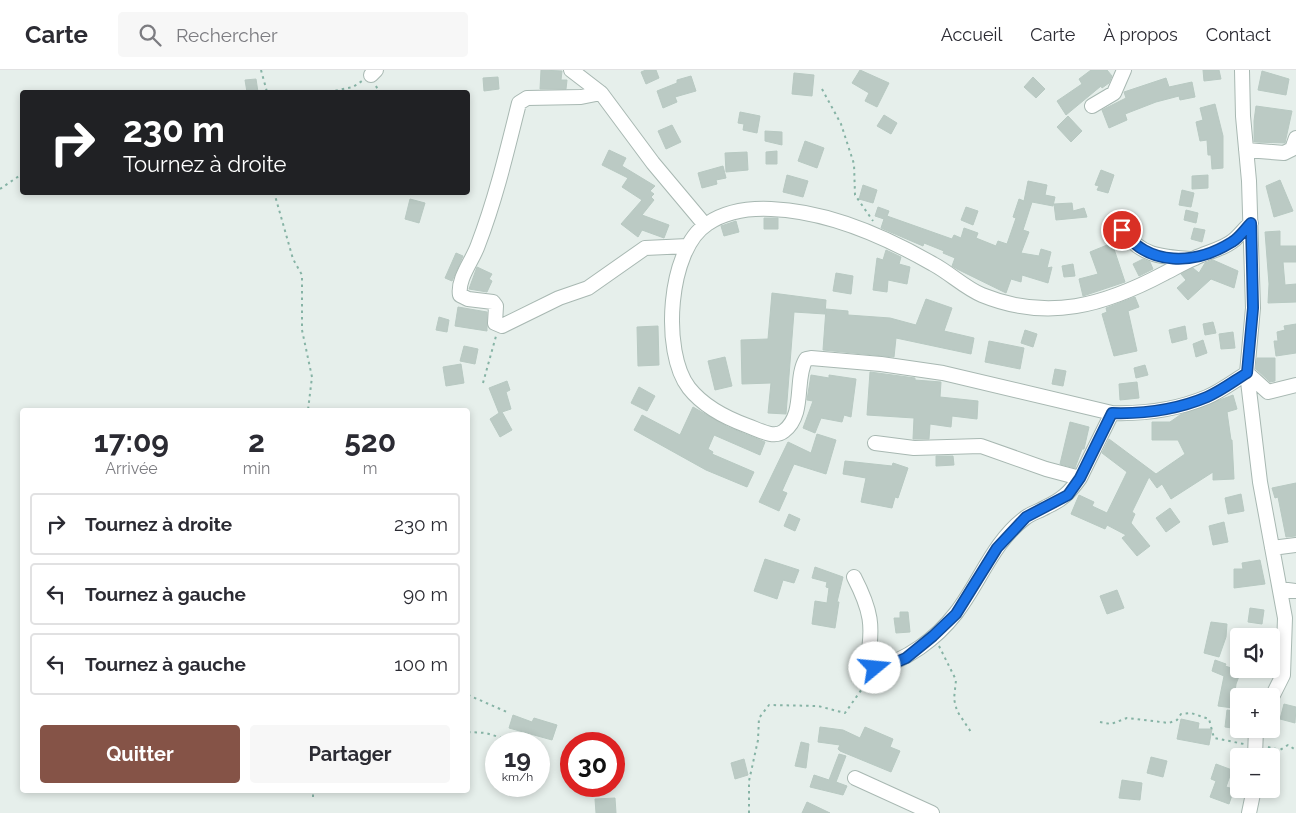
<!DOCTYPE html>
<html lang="fr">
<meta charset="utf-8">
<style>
:root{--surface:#fff;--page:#f7f7f7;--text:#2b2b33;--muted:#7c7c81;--line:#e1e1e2;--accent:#855347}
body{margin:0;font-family:Raleway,sans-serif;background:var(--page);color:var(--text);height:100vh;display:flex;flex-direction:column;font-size:19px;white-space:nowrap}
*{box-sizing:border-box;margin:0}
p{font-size:16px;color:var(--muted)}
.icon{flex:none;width:28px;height:28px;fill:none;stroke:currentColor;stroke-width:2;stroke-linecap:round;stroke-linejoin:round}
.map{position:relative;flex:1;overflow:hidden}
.details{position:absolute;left:20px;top:338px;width:450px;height:385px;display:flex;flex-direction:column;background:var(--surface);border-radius:5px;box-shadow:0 2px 8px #0003}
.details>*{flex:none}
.guide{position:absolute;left:20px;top:20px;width:450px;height:105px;border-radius:5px;box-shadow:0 2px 8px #0003;background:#202124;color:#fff;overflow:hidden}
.buttons{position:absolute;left:1230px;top:558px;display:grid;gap:10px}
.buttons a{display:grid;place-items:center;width:50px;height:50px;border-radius:5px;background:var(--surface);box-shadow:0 2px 8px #0003;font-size:25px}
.speed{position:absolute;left:485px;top:662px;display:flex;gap:10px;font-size:25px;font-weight:700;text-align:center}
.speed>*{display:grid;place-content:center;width:65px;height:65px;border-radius:50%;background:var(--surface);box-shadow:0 2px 8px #0003;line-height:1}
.speed small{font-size:12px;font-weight:400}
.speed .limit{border:8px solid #d22;background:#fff;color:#111}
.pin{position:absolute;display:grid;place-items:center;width:42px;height:42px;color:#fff;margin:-21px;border:2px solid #fff;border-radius:50%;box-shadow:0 1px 5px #0007}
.me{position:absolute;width:55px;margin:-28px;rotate:73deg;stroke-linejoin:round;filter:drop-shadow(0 0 4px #0008)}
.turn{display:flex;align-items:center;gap:18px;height:105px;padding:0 20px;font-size:22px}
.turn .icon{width:65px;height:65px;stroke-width:2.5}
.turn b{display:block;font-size:35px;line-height:42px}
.eta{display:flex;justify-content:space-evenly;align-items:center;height:85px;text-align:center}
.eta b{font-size:30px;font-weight:700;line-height:35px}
.button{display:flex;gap:10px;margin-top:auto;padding:10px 20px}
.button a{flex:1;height:58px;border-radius:5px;background:var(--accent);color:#fff;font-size:20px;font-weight:700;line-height:58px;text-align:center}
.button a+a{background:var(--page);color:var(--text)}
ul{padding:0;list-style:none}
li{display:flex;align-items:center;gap:15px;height:62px;margin:0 10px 8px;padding:0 10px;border:2px solid var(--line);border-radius:5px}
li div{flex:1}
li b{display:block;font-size:19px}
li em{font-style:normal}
header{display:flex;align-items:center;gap:30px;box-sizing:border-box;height:70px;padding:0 25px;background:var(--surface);border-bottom:1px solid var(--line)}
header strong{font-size:24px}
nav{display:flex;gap:28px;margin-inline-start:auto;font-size:18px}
.search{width:350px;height:45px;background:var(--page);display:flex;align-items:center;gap:12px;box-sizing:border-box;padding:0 18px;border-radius:5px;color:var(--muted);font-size:19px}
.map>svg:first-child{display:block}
.building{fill:#bbcac4;stroke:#b8c9c2}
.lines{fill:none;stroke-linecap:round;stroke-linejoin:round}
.minor-casing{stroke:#a8b8b2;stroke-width:16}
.path{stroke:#86b3a5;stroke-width:2;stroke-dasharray:2.5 4;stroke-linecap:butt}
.minor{stroke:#fff;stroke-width:14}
.route-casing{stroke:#114b97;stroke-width:12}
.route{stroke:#1a73e8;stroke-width:9}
</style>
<header>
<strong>Carte</strong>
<div class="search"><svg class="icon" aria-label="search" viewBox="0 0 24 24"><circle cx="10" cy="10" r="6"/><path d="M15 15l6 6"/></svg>Rechercher</div>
<nav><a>Accueil</a><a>Carte</a><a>À propos</a><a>Contact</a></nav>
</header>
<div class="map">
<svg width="1296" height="743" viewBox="0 0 1296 743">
<rect width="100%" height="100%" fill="#e6efeb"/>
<path class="building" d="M541,0L562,1L561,10H567L566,19H540Z
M646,0H656L659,8L646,14L641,2Z
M860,0L889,13L877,37L865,31L869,23L852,13Z
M1091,0H1107L1112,6L1109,13L1102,18L1101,16L1066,45L1057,31L1082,14L1079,9Z
M1203,0H1219L1221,9L1204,11Z
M1262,1L1289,9L1286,25L1258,20Z
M794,3L814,5L812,26L792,24Z
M691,6L696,21L675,27L677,32L663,38L657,21L677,13V10Z
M498,7L499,19L484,21L483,8Z
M1033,7L1045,19L1036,28L1024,17Z
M1166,8L1169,17L1192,12L1195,27L1180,30L1179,26L1156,32L1125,44L1127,50L1109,58L1102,40L1126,28L1124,22Z
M256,9L258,22H247L245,10Z
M1215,34L1223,66V98L1212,99L1211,85H1208L1207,70L1200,71L1196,52L1203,50L1200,38Z
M1256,36L1292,41L1285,73L1254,72V51Z
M740,42L760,46L757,63L743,60L744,54L738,53Z
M884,45L897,53L891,64L877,56Z
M1068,46L1082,61L1071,72L1057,57Z
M672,55L681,72L666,79L658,61Z
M765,61L782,62V75L765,71Z
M805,71L824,78L817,98L798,91Z
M609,80L626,88L622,96L655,116L650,121L654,124L651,127L654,130L642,145L669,155L664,168L642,160L638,167L621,154L642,130L622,117L628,108L602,95Z
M777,81V94H766V82Z
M747,82L748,100L726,102L725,83Z
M723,96L726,108L716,110L717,114L702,118L698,103Z
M1101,100L1114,105L1108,123L1097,120L1099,116L1095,115Z
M787,105L808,111L803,127L783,122Z
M1208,105V118L1192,119V106Z
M1280,110L1293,141L1274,147L1266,116Z
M1028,111L1047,115L1045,125L1055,127L1053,136L1032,132L1023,160L1029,162L1021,183L1039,186L1041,179L1051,182L1047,198L1052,197L1048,213L1022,205L1021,212L1011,209L1006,223L957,199L952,196L955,188L943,183L944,181L924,173L923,176L881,158L884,149L875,146L878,137L889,141L887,146L952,169L954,165L961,168L964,158L978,163L976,168L996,176L998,171L1007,174L1016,148L1013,147L1019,129L1024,131Z
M863,115L877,120L873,133L859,129Z
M1182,120L1194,123L1191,137L1179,135Z
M410,129L425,133L419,153L405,149Z
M1072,133L1073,141L1084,138L1087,147L1056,150L1054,134Z
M966,137L978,141L973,155L961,150Z
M1186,140L1198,143L1196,153L1184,150Z
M764,148H778V159H764Z
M736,151L739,162L724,166L721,156Z
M1194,158L1205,160L1202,172L1191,169Z
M1280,161V176H1296V192H1283L1285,215L1296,214V232L1268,233L1269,214L1265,162Z
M1112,173L1125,212L1083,226L1079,209L1098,204L1090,182Z
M886,180L901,187L899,194L910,197L907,214L888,210L887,222L873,220L877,188L883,190Z
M456,183L463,186L452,211L445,208Z
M1143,189L1150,192L1153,199L1139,206L1133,194Z
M1213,190L1238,201L1234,218L1211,209L1188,230L1177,218L1186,210L1181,204L1193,198L1199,203L1205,193Z
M1073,194L1075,206L1064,207L1062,196Z
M477,197L492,204L489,209L492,211L487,222L469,219Z
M836,203L853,206L851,224L833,221Z
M772,223L826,230L825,244L794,242L786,344L768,343L771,313L742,314L741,270L768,269Z
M1135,227L1139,237L1128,241L1137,281L1114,286L1102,244L1107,242L1106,238Z
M926,229L952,238L944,261L974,268L971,284L896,268L894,287L823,280L826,239L848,241V245L890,248L916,255Z
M458,237L487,242V261L455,256Z
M439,247L449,250L447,262L436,260Z
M1213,252L1216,263L1205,265L1203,254Z
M1296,254V283L1276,286L1274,271H1278L1277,262L1285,260L1284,256Z
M658,256L659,295L638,296L637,257Z
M1185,256L1187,269L1172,273L1169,260Z
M1025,260L1037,264L1033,277L1021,273Z
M1233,262L1235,278L1221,279L1219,264Z
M1203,270L1207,283L1196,287L1193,274Z
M989,271L1024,278L1020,299L985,292Z
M464,276L478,279L475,294L460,291Z
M725,287L732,316L715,320L708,291Z
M1257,288H1275V311L1270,312L1256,299Z
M461,294L464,313L446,316L443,297Z
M1145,295L1148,305L1136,308L1134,298Z
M1055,299L1066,301L1063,316L1052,314Z
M870,302L915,308V310L941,312L940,327L978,331L977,349L952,346L951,357L930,354L929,369H913L914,348L867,345Z
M811,305L829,308V305L856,309L851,347L844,345L842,352L821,348L815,363L803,358L813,331L807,330Z
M507,311L510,320L506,322L511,339L502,342L512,360L500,367L490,349L499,343L489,318Z
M1137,312L1139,328L1120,330L1119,314Z
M639,317L655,326L647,341L631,333Z
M1233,325L1237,339L1227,342L1231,370H1232L1234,409L1213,410V402L1171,429L1162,414L1157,418L1149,407L1132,442L1135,444L1131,453L1150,476L1137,486L1122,468L1126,465L1107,455L1105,459L1071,444L1079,425L1094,432L1092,436L1107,443L1127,402L1102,383L1109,369L1156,404L1185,384L1178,370H1152V352H1170L1180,345Z
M693,337L728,357L765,372L760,385L714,365L708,379L713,382L712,384L754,402L747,417L706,400L634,360L642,345L680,365Z
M1070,352L1089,357L1084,379H1082L1075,398L1060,394Z
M817,364L836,370L826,404L794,394L782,421L787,423L779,441L759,432L788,372L811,383Z
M936,386H953L954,395L936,396Z
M845,391L892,396L893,393L908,398L898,428L895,427L892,438L861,432L866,408L843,404Z
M1296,413V466L1286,467L1278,427L1275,428L1272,418Z
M1241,424L1244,441L1228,444L1225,428Z
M1170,438L1180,452L1166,462L1156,448Z
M789,444L800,449L795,461L784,456Z
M1224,452L1228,472L1213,475L1209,456Z
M765,489L799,500L794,513L783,510L777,529L754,521Z
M1260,490L1265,514L1234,518V499H1243L1242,493Z
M815,497L843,507L837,532H839L835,558L812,554L815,531L827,533L829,518L826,517L827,512L812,508Z
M1117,520L1124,538L1107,544L1100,526Z
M1250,538L1264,540L1262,554L1248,552Z
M900,542H908L910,562L896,563L894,548H900Z
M1211,552L1227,554L1226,567L1219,587L1204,583Z
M1215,590L1226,594L1225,596L1241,601L1236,614L1233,638L1218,636L1224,606L1212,601Z
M1284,634L1296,637L1295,653L1280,649Z
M1227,640L1239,642V659L1225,657Z
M513,645L532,652L534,648L557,655L552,670L509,658Z
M1181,649L1199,653L1198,659H1212L1209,675L1177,669Z
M820,657L843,660L860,668L865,657L893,669L890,677L900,681L891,702L840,681L838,679L840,675L818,672Z
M801,672L809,674L806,698L795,696Z
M839,684L846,686L836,712L847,716L843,725L810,717L814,705L829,710Z
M1151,687L1167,691L1163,707L1147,703Z
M744,689L748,705L735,709L731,693Z
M1216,694L1232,700L1226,717L1234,719L1229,734L1210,727L1216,711L1211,709Z
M1122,710L1142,713L1140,730L1119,728Z
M615,728L616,743H596L595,729Z
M807,732L830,743H802Z"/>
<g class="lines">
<defs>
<path id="minor" d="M571,0L601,23L653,93L705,155
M1242,0L1243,46L1249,111L1253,238L1247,303L1260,412L1285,548L1283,605L1271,629
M371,5L376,0
M601,23L581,27L527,28L519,33C507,81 496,128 478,175C473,190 457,209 460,225L468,229L493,232L496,236L495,253L502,256L559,228L588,218L645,178L688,176
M1092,36L1114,23L1124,0
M1246,80L1284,83L1292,79L1296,68
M1122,160C1141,186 1160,187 1191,189
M1247,303C1234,311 1221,321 1207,327C1176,340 1145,344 1112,343L943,303L881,294L811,288L806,289C794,309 806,344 784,361C774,369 759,360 748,356C726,348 704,337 689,318C661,282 668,179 707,154C726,141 749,138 771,139C827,141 886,167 933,194C950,203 965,218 982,225C1048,252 1105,235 1165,203C1175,198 1185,192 1195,188C1207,182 1224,179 1234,170C1240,165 1245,158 1251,153
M1247,303L1268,322L1296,315
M875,373L914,378L981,376L1046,399L1080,408L1112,343
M1272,478L1296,475
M854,507C871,540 874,556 867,592L875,598C906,591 936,569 956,543C980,512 993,472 1025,448C1031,443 1040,441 1046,437C1062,430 1070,422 1080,408
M1280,519L1296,521
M1255,686L1256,659
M855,708L932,743
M1249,743L1254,719"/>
</defs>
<use href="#minor" class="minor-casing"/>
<path class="path" d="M261,0L267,22
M376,16L379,22
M822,19L841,54L854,94L855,125L873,151
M329,22L353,17L362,11
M0,119L22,104
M274,122L293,189L302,205V260L312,307L308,340
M403,123V122
M483,313L496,266
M939,576L956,610L954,629L957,641L971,662
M468,625L507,642
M1100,652L1111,654L1127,648L1169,653L1177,650L1181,644L1191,643L1209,649L1214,668L1244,674
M468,662L486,663L521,674
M1268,677L1280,680L1288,675L1296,680
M313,727V720
M749,743V711L758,670L759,648L769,635L818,636L845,643L869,609"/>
<use href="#minor" class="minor"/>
</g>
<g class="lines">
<defs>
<path id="route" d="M875,598L892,594L906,588L933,566L956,544L997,478L1026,447L1068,425L1080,408L1112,343C1145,344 1176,340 1207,327C1221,321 1234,311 1247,303L1253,238L1251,153C1245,159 1239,168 1232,172C1195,195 1149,197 1122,160"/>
</defs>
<use href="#route" class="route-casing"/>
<use href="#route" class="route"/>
</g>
</svg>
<div class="buttons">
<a><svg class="icon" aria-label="sound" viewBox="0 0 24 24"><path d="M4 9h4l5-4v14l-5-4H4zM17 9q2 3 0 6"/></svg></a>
<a>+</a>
<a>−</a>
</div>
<div class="speed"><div>19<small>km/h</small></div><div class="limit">30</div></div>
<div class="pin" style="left:1122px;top:160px;background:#d93025"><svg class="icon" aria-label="arrive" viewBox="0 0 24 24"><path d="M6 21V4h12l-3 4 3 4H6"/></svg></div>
<svg class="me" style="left:875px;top:598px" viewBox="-20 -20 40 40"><circle r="19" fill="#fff"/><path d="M0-13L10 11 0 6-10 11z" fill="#1a73e8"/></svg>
<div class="guide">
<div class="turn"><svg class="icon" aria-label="right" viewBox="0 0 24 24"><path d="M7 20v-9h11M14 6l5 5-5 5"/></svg><div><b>230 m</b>Tournez à droite</div></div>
</div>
<section class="details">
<div class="eta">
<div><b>17:09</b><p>Arrivée</p></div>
<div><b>2</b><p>min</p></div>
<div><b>520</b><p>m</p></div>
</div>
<ul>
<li><svg class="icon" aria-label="right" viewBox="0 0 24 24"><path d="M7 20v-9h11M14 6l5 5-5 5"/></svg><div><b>Tournez à droite</b></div><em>230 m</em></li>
<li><svg class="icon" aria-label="left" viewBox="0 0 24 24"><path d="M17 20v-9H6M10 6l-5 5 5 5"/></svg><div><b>Tournez à gauche</b></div><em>90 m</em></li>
<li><svg class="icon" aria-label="left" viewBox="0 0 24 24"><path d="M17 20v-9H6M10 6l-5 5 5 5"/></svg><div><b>Tournez à gauche</b></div><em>100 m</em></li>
</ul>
<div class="button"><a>Quitter</a><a>Partager</a></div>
</section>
</div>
